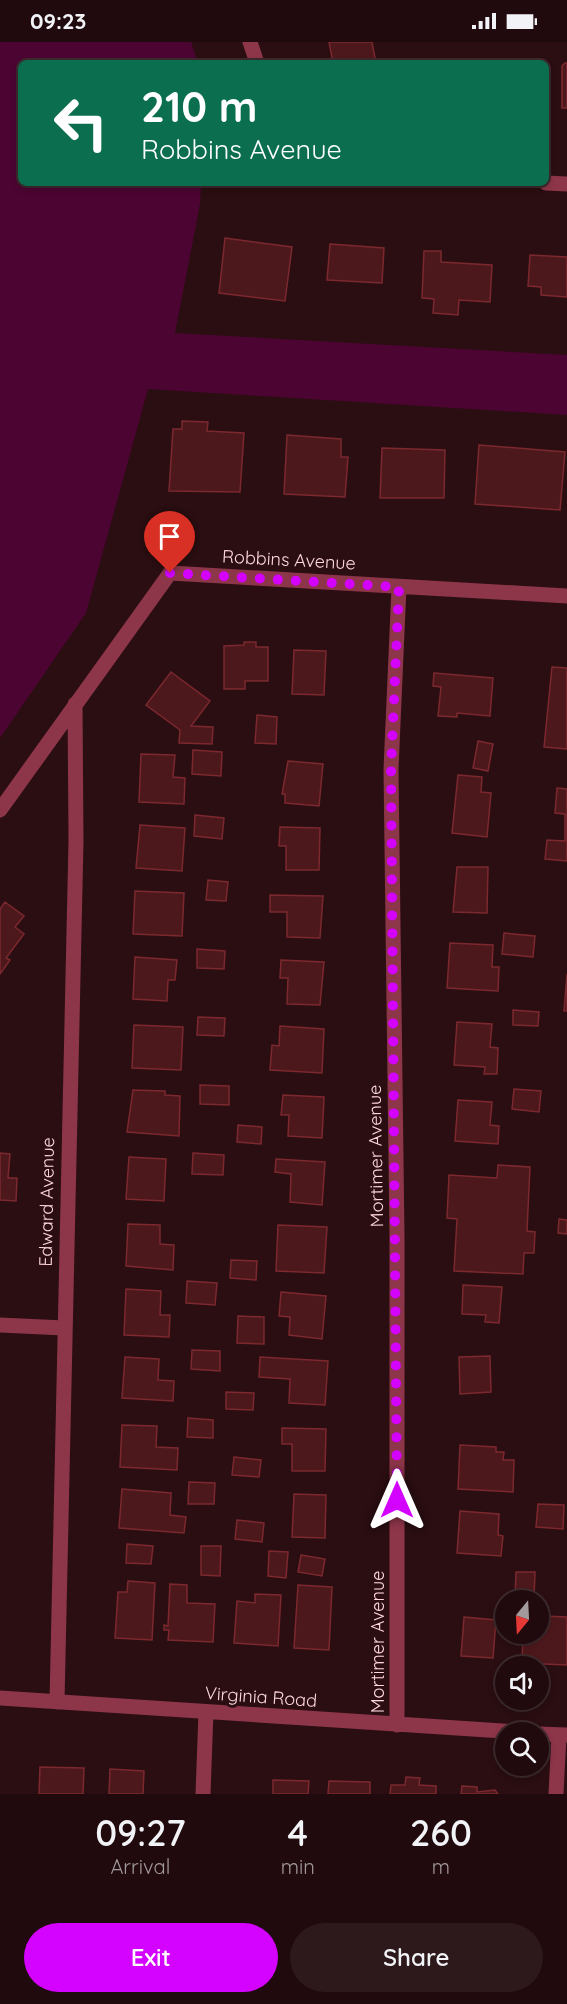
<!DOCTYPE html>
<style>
:root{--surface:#200a0d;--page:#2d181b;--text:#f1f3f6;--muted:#a29a9d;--line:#3d2b2e;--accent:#d403ff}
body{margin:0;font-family:Quicksand,sans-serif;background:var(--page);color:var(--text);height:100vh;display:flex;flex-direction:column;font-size:22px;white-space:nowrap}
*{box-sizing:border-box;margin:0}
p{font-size:20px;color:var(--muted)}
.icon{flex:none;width:33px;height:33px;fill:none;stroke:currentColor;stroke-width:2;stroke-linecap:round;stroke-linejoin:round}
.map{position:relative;height:1752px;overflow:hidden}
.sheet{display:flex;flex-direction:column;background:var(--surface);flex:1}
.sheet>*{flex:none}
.hud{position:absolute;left:18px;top:18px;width:531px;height:126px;border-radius:9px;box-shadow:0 3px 9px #0003,0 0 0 2px var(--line);background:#0b6e4f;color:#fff;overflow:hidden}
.needle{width:39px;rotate:198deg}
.controls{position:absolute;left:495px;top:1548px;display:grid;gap:12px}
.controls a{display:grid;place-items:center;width:54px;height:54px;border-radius:50%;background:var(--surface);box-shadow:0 3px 9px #0003,0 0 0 2px var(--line);font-size:30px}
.pin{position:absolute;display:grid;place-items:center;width:51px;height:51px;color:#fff;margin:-62px -26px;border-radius:50% 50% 50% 0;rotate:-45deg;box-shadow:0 0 6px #0007}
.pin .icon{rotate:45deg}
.me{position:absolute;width:66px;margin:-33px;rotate:0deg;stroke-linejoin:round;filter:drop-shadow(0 0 4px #0008)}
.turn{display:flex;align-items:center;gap:21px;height:126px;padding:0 24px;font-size:27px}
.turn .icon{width:78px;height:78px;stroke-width:2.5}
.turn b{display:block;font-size:42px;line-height:51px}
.eta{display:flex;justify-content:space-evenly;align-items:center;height:102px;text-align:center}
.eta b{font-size:36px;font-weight:600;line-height:42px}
.cta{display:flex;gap:12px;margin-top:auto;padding:12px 24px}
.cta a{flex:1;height:69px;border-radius:36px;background:var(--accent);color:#fff;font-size:24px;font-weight:600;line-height:69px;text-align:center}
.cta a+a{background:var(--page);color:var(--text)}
.status{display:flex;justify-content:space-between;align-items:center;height:42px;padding:0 30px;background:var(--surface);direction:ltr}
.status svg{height:16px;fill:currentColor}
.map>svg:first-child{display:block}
.water{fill:#4c0532}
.building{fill:#4d181c;stroke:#7b282e;stroke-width:1.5}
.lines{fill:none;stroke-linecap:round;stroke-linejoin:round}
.minor{stroke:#8d3549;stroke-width:15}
.route{stroke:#d403ff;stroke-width:10;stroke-dasharray:0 18}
.labels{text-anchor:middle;stroke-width:6;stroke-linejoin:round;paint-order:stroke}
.street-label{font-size:18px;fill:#ffd7dd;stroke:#2a0e11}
</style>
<div class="status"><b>09:23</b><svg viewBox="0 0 49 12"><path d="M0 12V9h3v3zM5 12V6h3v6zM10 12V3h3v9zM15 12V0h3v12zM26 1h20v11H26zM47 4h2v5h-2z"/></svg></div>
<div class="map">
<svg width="567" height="1752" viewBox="0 0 567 1752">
<rect width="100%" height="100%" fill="#2a0e11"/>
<path class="water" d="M0,0H191L198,21H21V141H201L200,162L175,291L567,313V373L148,347L86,571L0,696Z"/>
<path class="building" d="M329,0H372L376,21H333Z
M565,21H567V66H562V24Z
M225,196L292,205L285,259L219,251Z
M330,202L384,206L382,241L327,238Z
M424,209H441V220L492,223L490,260L459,258L458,273L433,271L434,257L422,256Z
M530,213L567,215V255L541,253V245L528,244Z
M182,379L208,380L207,389L244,391L240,450L169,449L173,387H182Z
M287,393L341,397V415H348L345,455L284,452Z
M479,403L565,410L560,468L475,462Z
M382,406L445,408L444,456H380Z
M244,600H256V605H268V639H245V647H224V604L244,603Z
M294,608L326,609L324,653L292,652Z
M552,625L567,626V707L544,705Z
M171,630L210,659L191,684L213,685L212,702L179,701L180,688L146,663Z
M434,631L493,636L490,674L457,671V675L438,674L441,645L433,644Z
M257,673L277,675L276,702L255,701Z
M478,699L493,702L488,729L473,726Z
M193,708L222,710L221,734L192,732Z
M141,712L175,713L173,735L185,736L184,762L139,760Z
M288,719L323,722L319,764L285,761V752H282Z
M458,733L482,735L481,750L491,751L487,795L452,791Z
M557,746L567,747V819L545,817L547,798L565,799V772L555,771Z
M195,773L224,776L222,797L194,794Z
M140,783L185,786L182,829L136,826Z
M280,785L320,786L319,828H286V804H279Z
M457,825H488L487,871L453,870Z
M208,838L228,840L226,859L206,858Z
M135,849L184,851L182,894L133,892Z
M270,853L323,854L320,896L287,895V870H270Z
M5,860L24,874L15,885L24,892L6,916L10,918L0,932V867Z
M504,891L535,894L533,915L502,912Z
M450,901L493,903L492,925H499L498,949L447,946Z
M197,907L225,909L224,927L197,926Z
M135,915L177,918L175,938H168L167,959L133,957Z
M281,918L324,920L320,963L287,962L288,936H280Z
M567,932V969H564Z
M513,968L539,970L538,984L513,983Z
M198,975L225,976L224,994L197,993Z
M457,980L492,982L490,1005L498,1006L497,1032H484L485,1025L454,1023Z
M134,983L183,985L181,1028L132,1026Z
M280,984L324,987L322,1031L270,1028L272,1003L279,1004Z
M200,1043L229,1044V1063L200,1062Z
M514,1047L541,1049L539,1070L512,1067Z
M133,1048L165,1049V1053L180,1054L179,1094L127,1090Z
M283,1053L324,1055L322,1096L288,1094L289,1073H281Z
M458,1058L492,1060L490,1083L499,1084L498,1102L455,1099Z
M238,1083L262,1085L261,1102L237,1100Z
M0,1111L10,1112L8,1136H17L16,1159L0,1158Z
M193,1111L224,1113L223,1133L192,1132Z
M129,1115L166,1117L164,1159L126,1157Z
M276,1117L325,1120L322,1163L290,1160L291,1132L275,1130Z
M498,1123L530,1125L527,1189L535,1190L534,1211H524L523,1232L454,1229L457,1177L447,1176L449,1133L497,1136Z
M559,1177L567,1178V1192L558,1191Z
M128,1182L160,1183V1202L174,1203L173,1228L126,1224Z
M278,1183L327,1185L324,1231L276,1229Z
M231,1218L257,1219L256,1238L230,1236Z
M187,1239L217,1241L215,1263L186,1261Z
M463,1243L502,1245L499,1281L485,1280L486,1273L462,1272Z
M126,1247L161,1249L160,1273H170L169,1295L124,1293Z
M281,1250L326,1254L322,1297L289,1293L290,1275L279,1274Z
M238,1274L264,1275V1302L237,1301Z
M192,1308L220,1309V1329L191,1327Z
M490,1314L491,1350L460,1352L459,1315Z
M125,1315L159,1317L158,1338L174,1339L173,1359L122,1356Z
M260,1315L328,1319L325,1363L289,1361L290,1337L259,1335Z
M226,1350L254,1351L253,1368L226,1367Z
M188,1376L213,1378V1396L187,1395Z
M122,1383L157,1384L156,1405L178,1406L177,1428L120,1425Z
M282,1386L326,1387L325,1429H292V1402H282Z
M460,1403L496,1405V1410H504L503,1418H514L513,1450L458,1447Z
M234,1415L261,1418L259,1435L232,1433Z
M189,1440L215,1441L214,1462H188Z
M122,1447L171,1451L170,1473L186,1475L184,1491L119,1486Z
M294,1452L326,1453L325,1496L292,1495Z
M538,1462L564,1463L563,1487L536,1485Z
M460,1469L499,1472L498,1493L503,1494L501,1514L457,1511Z
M237,1478L264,1481L262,1500L235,1497Z
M127,1502L153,1504L151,1522L126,1521Z
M201,1504H221L220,1534L201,1533Z
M269,1509L288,1510L286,1536L268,1534Z
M301,1513L325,1517L322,1534L298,1530Z
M516,1530H535L534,1556L515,1555Z
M128,1539L155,1541L152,1598L115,1596L118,1550H127Z
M170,1542L187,1543V1561L215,1562L213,1600L168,1598L169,1588H164V1583L168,1584Z
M298,1543L332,1545L329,1608L294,1606Z
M255,1552L281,1553L278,1604L234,1601L237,1559L255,1561Z
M538,1570H545V1574L567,1575V1623L522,1621L523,1592H538Z
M464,1575L496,1578L493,1616L461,1614Z
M40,1725L84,1726L83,1752H39Z
M110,1727L144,1729L143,1752H109Z
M406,1735L420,1736L419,1743L436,1744V1752H390L391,1743H405Z
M273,1738L309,1739L308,1752H273Z
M329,1739L370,1740V1752H328Z
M462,1744L477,1745V1750L495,1748L498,1752H461Z"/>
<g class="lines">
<path class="minor" d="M250,0L257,21
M546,141L567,142
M0,768L170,531L567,554
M0,1283L64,1286
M0,1656L519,1690
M57,1660L76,799L75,662
M397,1683V1194L391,727L399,545
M538,1692L567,1693
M203,1752L206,1670
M556,1752L559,1693"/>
</g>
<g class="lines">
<path class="route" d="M170,531L399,545L391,727L397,1458"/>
</g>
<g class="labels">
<g class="street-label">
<text transform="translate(289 518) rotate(3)" y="6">Robbins Avenue</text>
<text transform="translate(376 1114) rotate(-91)" y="6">Mortimer Avenue</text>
<text transform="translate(47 1160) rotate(-89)" y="6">Edward Avenue</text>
<text transform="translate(378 1600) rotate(-90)" y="6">Mortimer Avenue</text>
<text transform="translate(261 1655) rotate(4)" y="6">Virginia Road</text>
</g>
</g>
</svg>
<div class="controls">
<a><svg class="needle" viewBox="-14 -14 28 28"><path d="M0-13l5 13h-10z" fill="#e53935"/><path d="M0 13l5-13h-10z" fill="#a29a9d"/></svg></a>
<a><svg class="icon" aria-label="sound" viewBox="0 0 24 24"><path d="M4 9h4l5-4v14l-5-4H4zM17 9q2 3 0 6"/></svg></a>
<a><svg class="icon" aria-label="search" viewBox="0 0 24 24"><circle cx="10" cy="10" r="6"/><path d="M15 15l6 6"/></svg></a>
</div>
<div class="pin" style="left:170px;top:531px;background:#d93025"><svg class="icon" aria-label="arrive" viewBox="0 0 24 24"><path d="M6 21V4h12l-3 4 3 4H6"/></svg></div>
<svg class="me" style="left:397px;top:1458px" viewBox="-20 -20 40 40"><path d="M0-17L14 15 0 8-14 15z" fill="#d403ff" stroke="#fff" stroke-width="4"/></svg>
<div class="hud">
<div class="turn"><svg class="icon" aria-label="left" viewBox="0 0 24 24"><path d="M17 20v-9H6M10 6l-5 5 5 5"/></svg><div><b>210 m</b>Robbins Avenue</div></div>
</div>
</div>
<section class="sheet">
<div class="eta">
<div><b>09:27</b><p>Arrival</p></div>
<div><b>4</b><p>min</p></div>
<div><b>260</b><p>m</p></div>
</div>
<div class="cta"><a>Exit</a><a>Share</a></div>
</section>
